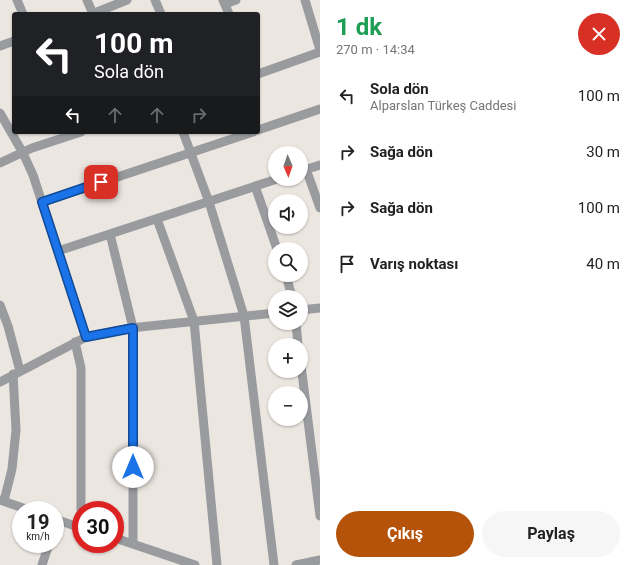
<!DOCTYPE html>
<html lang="tr">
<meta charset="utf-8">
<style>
:root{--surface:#fff;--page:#f6f6f6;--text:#222;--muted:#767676;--accent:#b45309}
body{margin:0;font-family:Roboto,sans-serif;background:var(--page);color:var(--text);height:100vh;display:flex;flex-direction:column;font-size:15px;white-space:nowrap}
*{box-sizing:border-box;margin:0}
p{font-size:13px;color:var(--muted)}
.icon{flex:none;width:22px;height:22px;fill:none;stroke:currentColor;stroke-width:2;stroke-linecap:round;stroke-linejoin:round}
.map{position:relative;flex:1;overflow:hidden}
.drawer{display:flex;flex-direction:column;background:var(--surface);width:316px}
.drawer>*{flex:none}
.top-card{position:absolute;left:12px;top:12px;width:248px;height:122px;border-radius:4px;box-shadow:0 1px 3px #0004;background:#202124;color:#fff;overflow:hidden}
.needle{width:26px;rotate:178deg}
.buttons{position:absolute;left:268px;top:146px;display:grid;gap:8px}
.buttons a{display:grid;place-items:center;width:40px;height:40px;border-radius:50%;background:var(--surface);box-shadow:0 1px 3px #0004;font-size:20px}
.speed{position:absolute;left:12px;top:501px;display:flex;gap:8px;font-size:20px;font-weight:700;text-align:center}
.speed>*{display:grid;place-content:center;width:52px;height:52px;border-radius:50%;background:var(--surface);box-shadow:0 1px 3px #0004;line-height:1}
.speed small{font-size:10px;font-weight:400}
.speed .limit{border:6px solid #d22;background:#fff;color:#111}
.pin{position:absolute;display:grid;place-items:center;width:34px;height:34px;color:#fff;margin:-17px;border-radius:8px;box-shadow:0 2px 6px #0006}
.me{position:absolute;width:44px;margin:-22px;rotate:0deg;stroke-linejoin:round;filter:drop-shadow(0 0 3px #0008)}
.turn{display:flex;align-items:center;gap:14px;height:84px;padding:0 16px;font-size:18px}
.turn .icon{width:52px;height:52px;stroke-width:2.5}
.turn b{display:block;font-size:28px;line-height:34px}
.lanes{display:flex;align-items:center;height:38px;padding:0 16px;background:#0003;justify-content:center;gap:20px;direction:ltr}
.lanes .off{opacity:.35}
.round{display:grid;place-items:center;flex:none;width:42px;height:42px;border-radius:21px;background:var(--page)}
.summary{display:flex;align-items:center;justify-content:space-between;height:68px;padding:0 16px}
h1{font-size:24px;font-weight:700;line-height:30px;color:#1e9e55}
.button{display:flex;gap:8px;margin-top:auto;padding:8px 16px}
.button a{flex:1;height:46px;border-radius:24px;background:var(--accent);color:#fff;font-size:16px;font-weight:700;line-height:46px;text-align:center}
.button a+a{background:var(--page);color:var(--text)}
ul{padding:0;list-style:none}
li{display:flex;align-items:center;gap:12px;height:56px;padding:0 16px}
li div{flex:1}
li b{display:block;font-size:15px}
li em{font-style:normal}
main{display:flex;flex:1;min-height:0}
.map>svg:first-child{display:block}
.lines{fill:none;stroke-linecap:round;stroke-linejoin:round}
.minor{stroke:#999b9e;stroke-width:9}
.route-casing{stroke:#114b97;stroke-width:10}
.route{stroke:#1a73e8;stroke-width:7}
</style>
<main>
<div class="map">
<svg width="320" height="565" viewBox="0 0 320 565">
<rect width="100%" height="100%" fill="#ece6e0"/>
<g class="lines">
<path class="minor" d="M17,0L23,14
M87,0L93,14
M155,0L161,14
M223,0L229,14
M305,0L320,50
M225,4L236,0
M92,14L127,0
M0,46L14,41
M258,74L320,52
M0,113L23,153L33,175L86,337
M258,130L320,109
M183,132L209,202L244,316L274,565
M0,163L32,148L81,132
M306,169L320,208
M301,171L320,165
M255,186L277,249
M42,202L253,132
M157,219L194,321L217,565
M110,234L133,328V544
M58,251L277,179
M286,275L292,297
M0,305L8,326L20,371
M301,310L320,308
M296,323L298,345
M75,342L81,368V510
M301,365L320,516
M0,382L86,337L130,328L275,313
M0,500L29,510
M4,501L12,469L16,430L13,374
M55,519L81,528
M115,538L195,565
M42,565L49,544
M296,565L320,560"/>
</g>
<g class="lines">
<defs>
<path id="route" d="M101,182L42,202L86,337L133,328V467"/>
</defs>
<use href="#route" class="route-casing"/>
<use href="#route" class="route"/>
</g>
</svg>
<div class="buttons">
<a><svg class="needle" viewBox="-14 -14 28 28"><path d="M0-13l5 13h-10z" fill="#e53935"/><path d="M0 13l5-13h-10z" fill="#767676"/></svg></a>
<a><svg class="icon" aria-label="sound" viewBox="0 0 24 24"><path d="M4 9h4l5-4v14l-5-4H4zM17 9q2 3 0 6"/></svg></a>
<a><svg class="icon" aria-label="search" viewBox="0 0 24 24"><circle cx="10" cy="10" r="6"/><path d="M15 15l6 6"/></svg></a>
<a><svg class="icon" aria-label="layers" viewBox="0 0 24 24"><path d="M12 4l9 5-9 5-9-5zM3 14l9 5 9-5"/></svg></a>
<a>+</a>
<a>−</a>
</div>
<div class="speed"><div>19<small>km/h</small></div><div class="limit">30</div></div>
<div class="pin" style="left:101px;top:182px;background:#d93025"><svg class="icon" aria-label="arrive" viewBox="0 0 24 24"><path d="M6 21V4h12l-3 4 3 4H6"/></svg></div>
<svg class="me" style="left:133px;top:467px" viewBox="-20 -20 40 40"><circle r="19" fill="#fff"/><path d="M0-13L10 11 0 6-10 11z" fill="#1a73e8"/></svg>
<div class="top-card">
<div class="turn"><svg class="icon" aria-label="left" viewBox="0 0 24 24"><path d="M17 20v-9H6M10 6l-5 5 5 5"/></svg><div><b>100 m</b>Sola dön</div></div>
<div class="lanes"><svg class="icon" aria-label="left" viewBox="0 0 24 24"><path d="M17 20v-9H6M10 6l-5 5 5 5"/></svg><svg class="icon off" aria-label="ahead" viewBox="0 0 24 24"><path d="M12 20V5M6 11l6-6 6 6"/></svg><svg class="icon off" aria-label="ahead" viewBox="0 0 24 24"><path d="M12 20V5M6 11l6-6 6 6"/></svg><svg class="icon off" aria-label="right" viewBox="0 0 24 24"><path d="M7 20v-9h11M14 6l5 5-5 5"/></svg></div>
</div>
</div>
<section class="drawer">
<div class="summary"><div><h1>1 dk</h1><p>270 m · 14:34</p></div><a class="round" style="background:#d93025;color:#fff"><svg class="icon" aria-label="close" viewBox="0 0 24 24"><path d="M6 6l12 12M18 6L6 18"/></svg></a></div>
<ul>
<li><svg class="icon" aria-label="left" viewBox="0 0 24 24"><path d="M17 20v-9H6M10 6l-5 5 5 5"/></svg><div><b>Sola dön</b><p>Alparslan Türkeş Caddesi</p></div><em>100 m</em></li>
<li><svg class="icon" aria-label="right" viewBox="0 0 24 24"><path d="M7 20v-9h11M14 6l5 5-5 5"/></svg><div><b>Sağa dön</b></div><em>30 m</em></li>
<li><svg class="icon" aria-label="right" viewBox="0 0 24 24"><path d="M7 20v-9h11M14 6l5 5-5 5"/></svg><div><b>Sağa dön</b></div><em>100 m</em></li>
<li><svg class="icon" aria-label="arrive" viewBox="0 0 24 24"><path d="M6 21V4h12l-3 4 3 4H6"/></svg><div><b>Varış noktası</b></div><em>40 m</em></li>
</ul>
<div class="button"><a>Çıkış</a><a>Paylaş</a></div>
</section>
</main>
